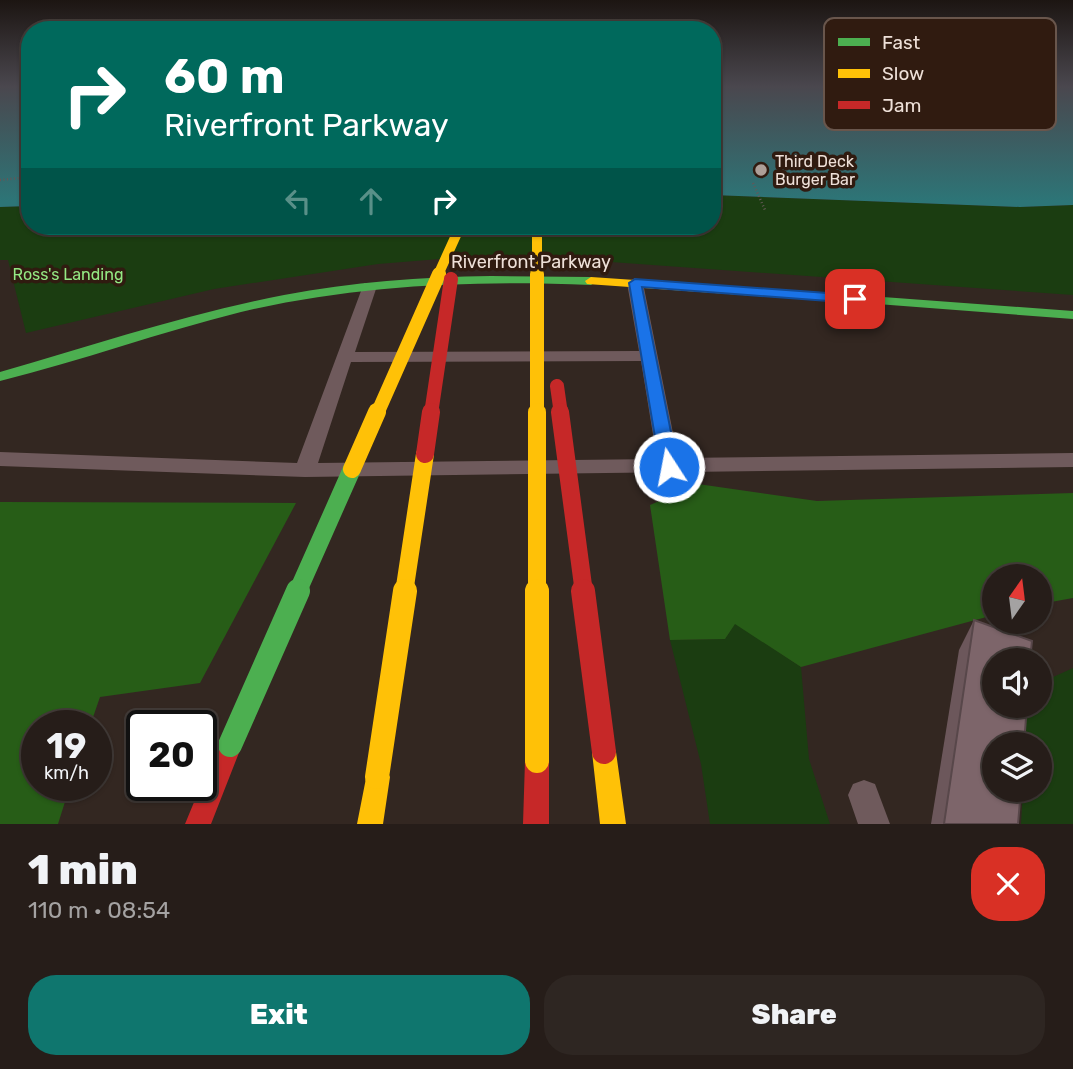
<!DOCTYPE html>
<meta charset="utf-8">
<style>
:root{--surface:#261d19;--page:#2e2622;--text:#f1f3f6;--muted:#a4a2a2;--line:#423b38;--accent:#0f766e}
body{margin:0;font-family:Rubik,sans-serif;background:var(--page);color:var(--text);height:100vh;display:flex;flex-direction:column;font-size:26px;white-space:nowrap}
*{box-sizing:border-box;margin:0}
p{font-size:23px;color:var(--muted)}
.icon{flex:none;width:38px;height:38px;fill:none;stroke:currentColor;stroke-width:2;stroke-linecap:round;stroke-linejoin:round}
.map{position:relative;height:824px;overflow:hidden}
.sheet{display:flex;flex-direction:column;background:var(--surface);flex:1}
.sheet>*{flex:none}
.guide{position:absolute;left:21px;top:21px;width:700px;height:214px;border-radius:28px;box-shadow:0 2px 5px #0004,0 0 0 2px var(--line);background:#00695c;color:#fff;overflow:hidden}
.needle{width:46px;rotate:14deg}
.buttons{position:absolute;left:982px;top:564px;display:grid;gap:14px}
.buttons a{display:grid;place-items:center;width:70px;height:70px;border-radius:50%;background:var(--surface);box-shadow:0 2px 5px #0004,0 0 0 2px var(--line);font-size:35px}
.speed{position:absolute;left:21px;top:710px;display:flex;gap:14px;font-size:35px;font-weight:700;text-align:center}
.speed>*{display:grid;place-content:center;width:91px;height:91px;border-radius:50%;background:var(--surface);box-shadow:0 2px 5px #0004,0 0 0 2px var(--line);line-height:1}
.speed small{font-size:18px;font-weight:400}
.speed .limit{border:4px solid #111;border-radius:10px;background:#fff;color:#111}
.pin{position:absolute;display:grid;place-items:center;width:60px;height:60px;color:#fff;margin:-30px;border-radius:14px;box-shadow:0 4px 10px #0006}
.me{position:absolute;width:77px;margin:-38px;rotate:349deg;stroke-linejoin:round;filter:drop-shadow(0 0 5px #0008)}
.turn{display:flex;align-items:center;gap:24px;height:147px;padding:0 28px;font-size:32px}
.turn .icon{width:91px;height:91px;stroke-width:2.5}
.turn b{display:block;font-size:49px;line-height:60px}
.lanes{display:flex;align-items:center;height:66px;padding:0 28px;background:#0003;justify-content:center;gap:35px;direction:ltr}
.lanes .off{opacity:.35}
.round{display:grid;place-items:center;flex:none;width:74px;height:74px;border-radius:28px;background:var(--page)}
.head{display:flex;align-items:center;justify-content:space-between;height:119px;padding:0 28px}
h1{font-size:42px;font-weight:800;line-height:52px}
.button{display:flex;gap:14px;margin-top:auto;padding:14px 28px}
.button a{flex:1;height:80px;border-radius:28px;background:var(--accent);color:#fff;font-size:28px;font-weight:800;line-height:80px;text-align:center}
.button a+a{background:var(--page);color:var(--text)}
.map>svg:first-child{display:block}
.green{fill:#1b3d11}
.forest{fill:#275d17}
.water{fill:#2d7577}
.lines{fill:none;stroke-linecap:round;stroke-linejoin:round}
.path{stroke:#695b5a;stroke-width:2.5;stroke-dasharray:1 2.5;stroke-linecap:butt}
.lane{fill:#6f5a5c;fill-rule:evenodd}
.fast{fill:#4caf50;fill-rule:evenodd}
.slow{fill:#ffc107;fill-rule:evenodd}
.jam{fill:#c62828;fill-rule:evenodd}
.fast-bridge-far1{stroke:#4caf50;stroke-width:18}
.fast-bridge{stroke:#4caf50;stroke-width:24}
.slow-bridge-far3{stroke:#ffc107;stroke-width:10}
.slow-bridge-far2{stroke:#ffc107;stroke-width:14}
.slow-bridge-far1{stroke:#ffc107;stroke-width:18}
.slow-bridge{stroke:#ffc107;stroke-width:24}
.jam-bridge-far2{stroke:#c62828;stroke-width:14}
.jam-bridge-far1{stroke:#c62828;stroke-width:18}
.jam-bridge{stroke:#c62828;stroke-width:24}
.wall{fill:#6c575b}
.building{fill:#7d656a;stroke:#58474a;stroke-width:2}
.route{fill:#1a73e8;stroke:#114b97;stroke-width:2}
.poi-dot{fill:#ad9f98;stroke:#301b10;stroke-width:2.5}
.labels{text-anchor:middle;stroke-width:7;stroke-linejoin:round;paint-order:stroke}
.far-poi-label{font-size:16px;fill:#eee0d8;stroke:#301b10;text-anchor:start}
.far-park-label{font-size:16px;fill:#94e883;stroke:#301b10}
.street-label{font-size:18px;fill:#eee0d8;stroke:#301b10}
.key{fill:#301b10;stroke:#69564c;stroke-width:2}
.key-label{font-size:19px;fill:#eee0d8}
</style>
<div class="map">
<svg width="1073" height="824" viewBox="0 0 1073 824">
<rect width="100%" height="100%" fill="#332721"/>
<path class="green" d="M712,195L1020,207L1073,205V295L555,258L464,257L378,264L214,289L26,333L8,260H0V207L30,206V226H712Z
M735,623L801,667L809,759L830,824H710L701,764L670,640L725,639Z
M1073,668V824H1021L1023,789H1040V744H1025L1027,705H1040V683Z"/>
<path class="forest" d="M698,484L817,501L1073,493V598L1040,604V576H994V615L801,667L735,624L725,639L670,640L650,505Z
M0,502L296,503L200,683L100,697L90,726H37V786H70L58,824H0Z"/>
<path class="water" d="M0,86H30V206L0,207Z
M712,86H1073V205L1020,207L712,195Z"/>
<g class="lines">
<path class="path" d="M0,180L30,177
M753,183L765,210"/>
<path class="lane" d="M635,278L643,283L678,458L1073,453V467L305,477L0,466V452L297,463L364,283H374L377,286L355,352L639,351L627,283ZM641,361L657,459L318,463L351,362Z
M864,780L875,784L890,824H858L848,795L853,784Z"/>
<path class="fast" d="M491,276L591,277L597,281L591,285C473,280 356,285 241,312C160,332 81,361 0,381V372C94,345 187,314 284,295C352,282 421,277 491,276Z
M856,295L1073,311V319L851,302L850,299Z"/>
<path class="slow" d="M591,277L856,295L862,299L856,303L587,284L585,281Z
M604,740L613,744L616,752L626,824H600L592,752L595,744Z
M377,765L386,768L390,777L383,824H357L368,768Z"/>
<path class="jam" d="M230,734L239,737L242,745L211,824H185L221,737Z
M537,749L546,753L549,761V824H523L525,761L528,753Z"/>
<path class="fast-bridge-far1" d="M297,593L352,469"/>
<path class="fast-bridge" d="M230,745L298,591"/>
<path class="slow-bridge-far3" d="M537,232V275
M438,275L458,231"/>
<path class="slow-bridge-far2" d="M537,274V414
M377,414L439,274"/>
<path class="slow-bridge-far1" d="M537,412V593
M352,469L377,412
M404,593L425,454"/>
<path class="slow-bridge" d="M537,591V761
M377,777L405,591"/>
<path class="jam-bridge-far2" d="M557,386L561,414
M431,414L451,279"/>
<path class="jam-bridge-far1" d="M560,412L584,593
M425,454L431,412"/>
<path class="jam-bridge" d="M583,591L604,752"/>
</g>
<path class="wall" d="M974,620L1018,824H931L959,650Z"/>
<path class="building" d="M974,620L1032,641L1030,660H994V705H1027L1024,744H994V789H1021L1018,824H944Z"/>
<linearGradient id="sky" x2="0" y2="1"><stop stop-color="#1c1512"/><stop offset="0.43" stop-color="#4a474e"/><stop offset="1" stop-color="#4a474e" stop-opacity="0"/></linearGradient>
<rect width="1073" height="201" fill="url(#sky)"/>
<path class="route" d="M635,279L855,295L861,299L855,303L642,287L678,467L669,472L660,467L629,283Z"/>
<circle class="poi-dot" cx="761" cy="170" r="7"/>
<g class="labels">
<g class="far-poi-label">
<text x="775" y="167">Third Deck<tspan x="775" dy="18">Burger Bar</tspan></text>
</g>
<g class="far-park-label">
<text x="68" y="280">Ross's Landing</text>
</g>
<g class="street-label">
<text x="531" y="268">Riverfront Parkway</text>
</g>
</g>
<rect x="824" y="18" width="232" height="112" rx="10" class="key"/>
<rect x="838" y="38" width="32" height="8" fill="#4caf50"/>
<rect x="838" y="69" width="32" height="9" fill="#ffc107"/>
<rect x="838" y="101" width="32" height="8" fill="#c62828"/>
<g class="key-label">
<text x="882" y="49">Fast</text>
<text x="882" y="80">Slow</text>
<text x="882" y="112">Jam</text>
</g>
</svg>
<div class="buttons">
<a><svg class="needle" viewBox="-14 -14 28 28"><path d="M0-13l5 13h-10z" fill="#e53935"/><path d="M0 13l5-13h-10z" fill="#a4a2a2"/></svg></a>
<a><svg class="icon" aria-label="sound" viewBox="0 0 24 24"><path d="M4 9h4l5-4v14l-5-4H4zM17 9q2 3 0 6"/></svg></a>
<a><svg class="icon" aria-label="layers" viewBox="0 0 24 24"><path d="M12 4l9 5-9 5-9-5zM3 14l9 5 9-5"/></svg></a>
</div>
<div class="speed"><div>19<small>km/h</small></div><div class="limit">20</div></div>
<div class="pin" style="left:855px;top:299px;background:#d93025"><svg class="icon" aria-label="arrive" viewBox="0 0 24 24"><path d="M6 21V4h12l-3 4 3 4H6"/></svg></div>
<svg class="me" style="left:669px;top:467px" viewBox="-20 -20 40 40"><circle r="17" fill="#1a73e8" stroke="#fff" stroke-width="3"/><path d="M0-11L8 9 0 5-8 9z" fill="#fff"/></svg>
<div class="guide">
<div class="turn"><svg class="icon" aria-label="right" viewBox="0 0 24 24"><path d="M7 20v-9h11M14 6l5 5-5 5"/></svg><div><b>60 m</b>Riverfront Parkway</div></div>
<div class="lanes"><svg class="icon off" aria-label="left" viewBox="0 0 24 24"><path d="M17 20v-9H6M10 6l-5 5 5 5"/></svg><svg class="icon off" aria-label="ahead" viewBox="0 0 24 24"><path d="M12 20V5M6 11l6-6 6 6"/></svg><svg class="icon" aria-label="right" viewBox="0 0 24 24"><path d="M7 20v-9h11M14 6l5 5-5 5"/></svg></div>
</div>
</div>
<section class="sheet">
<div class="head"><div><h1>1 min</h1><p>110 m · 08:54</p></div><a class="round" style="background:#d93025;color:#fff"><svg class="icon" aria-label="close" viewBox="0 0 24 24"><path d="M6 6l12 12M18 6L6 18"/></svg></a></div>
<div class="button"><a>Exit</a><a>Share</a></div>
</section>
